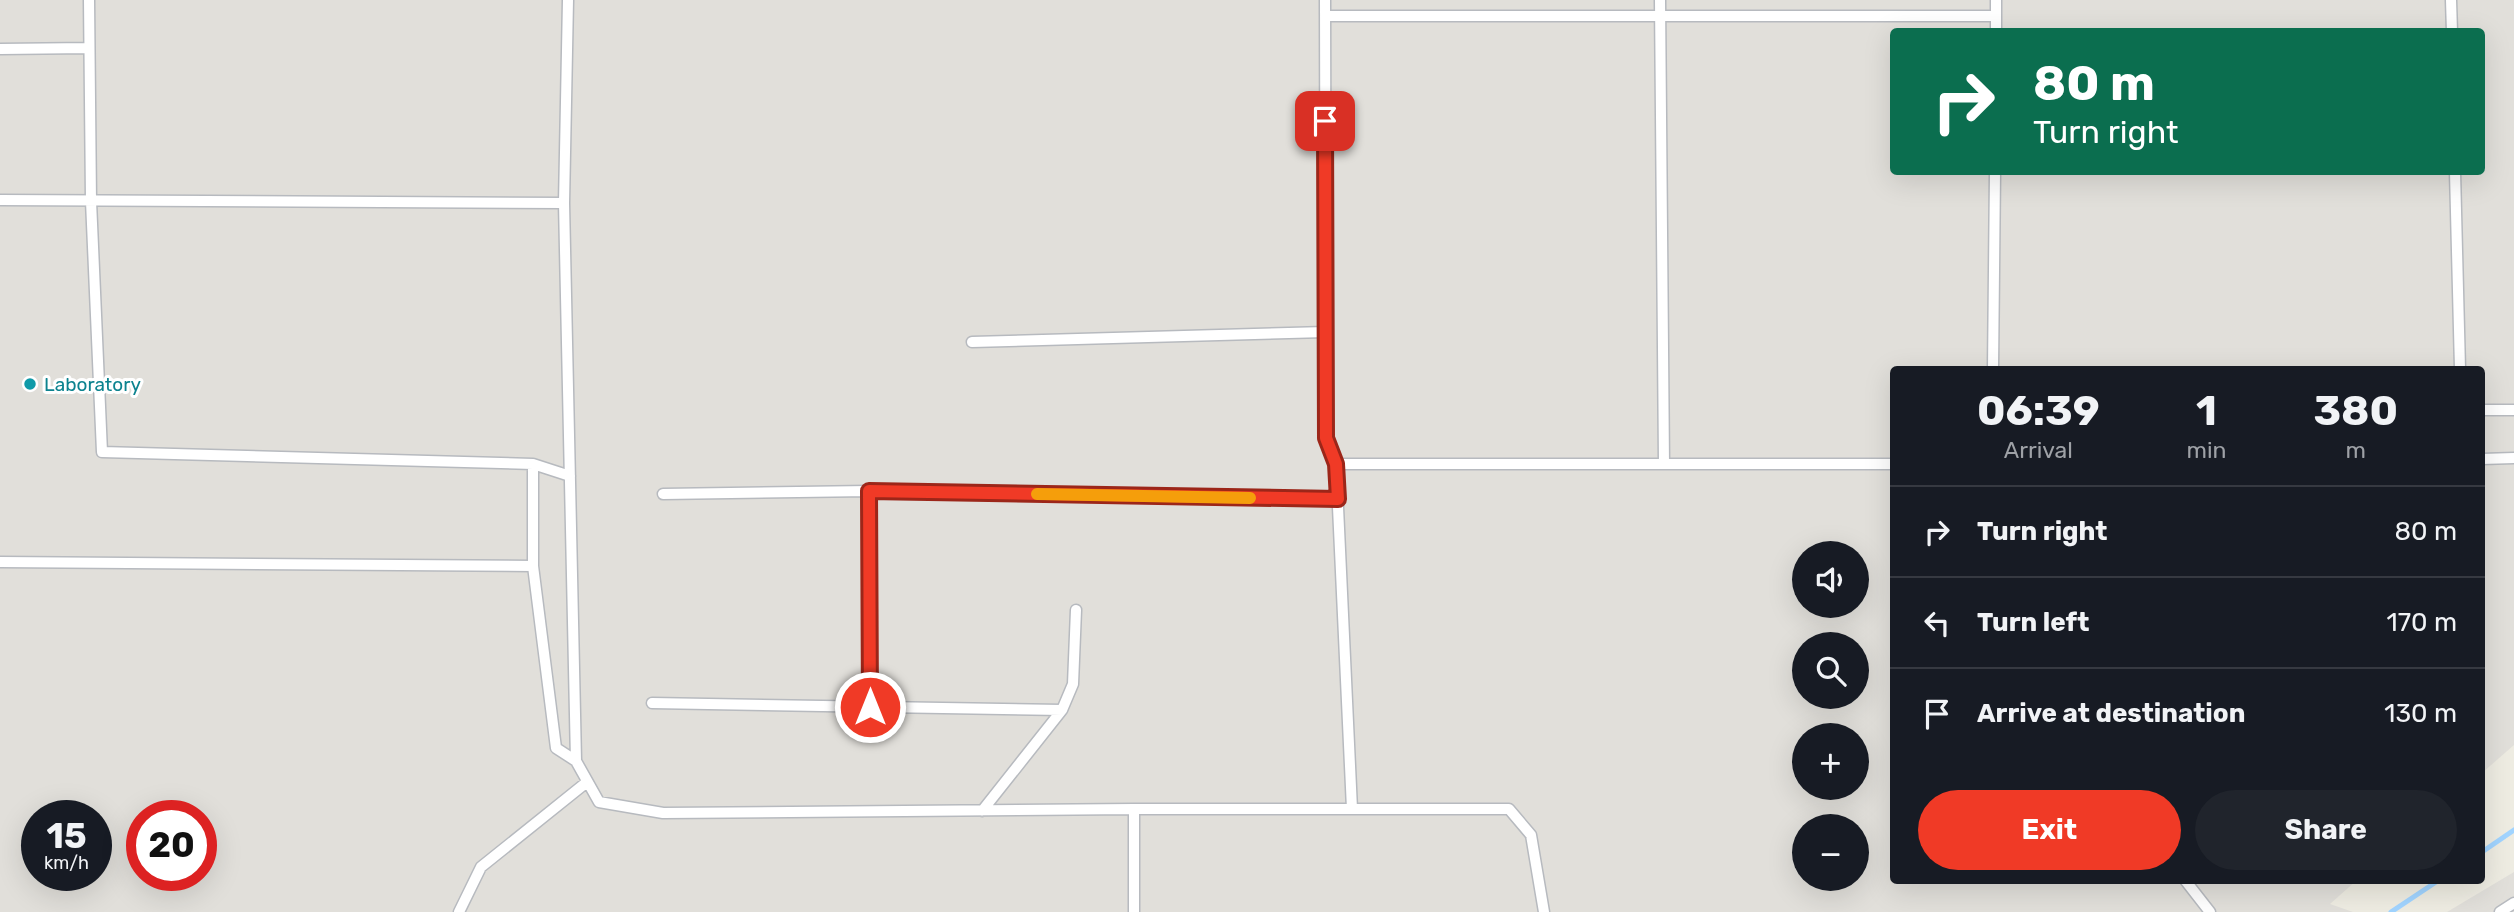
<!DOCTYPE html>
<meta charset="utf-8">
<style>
:root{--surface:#171b24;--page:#20242c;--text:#f1f3f6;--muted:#9ea1a6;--line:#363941;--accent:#f03a26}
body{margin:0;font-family:Rubik,sans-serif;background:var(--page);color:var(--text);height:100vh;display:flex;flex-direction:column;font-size:26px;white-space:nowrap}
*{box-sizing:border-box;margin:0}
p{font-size:23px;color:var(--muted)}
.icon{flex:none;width:38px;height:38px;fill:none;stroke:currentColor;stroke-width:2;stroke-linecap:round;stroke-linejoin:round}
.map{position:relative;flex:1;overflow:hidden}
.panel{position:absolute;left:1890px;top:366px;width:595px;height:518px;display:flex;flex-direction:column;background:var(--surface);border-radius:7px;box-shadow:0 7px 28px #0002}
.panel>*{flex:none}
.top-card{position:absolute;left:1890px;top:28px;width:595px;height:147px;border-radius:7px;box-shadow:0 7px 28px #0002;background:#0b6e4f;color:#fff;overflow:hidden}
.fabs{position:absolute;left:1792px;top:541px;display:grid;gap:14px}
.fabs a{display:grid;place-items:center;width:77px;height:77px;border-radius:50%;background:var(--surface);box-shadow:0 7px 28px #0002;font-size:35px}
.speed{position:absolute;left:21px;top:800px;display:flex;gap:14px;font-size:35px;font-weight:700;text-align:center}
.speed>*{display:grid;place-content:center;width:91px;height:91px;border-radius:50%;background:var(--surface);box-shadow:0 7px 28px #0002;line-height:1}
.speed small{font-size:18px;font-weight:400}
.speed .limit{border:10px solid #d22;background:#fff;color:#111}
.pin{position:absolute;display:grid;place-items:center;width:60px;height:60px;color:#fff;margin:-30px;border-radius:14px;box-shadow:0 4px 10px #0006}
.me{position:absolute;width:77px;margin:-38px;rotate:0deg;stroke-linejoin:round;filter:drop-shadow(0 0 5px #0008)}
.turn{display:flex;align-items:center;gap:24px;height:147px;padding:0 28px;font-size:32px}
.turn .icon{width:91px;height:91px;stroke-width:2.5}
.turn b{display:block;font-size:49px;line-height:60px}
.eta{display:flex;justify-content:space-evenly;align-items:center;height:119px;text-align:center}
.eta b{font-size:42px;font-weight:700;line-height:49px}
.button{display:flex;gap:14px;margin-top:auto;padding:14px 28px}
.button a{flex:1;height:80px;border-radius:42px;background:var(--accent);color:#fff;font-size:28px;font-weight:700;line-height:80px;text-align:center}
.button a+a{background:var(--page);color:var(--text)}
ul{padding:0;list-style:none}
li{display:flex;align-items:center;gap:21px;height:91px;padding:0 28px;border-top:2px solid var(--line)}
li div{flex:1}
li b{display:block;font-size:26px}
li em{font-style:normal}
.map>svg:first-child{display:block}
.industrial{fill:#e1dfda;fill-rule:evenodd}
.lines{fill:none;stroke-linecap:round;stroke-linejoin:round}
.stream{stroke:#a1d4ff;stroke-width:5}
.lane-casing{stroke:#b7babf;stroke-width:13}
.lane{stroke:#fff;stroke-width:10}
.route-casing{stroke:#9c2619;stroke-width:18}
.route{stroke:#f03a26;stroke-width:12}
.slow{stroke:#f59e0b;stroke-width:12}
.culture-dot{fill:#0f9aa8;stroke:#fff;stroke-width:2.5}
.labels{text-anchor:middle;stroke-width:6;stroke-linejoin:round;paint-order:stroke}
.culture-label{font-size:19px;fill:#0d838f;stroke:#fff;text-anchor:start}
</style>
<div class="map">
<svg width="2514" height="912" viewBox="0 0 2514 912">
<rect width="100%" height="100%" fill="#eeece2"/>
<path class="industrial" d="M0,0H2514V745L2482,773V369H1894V880H2357L2330,904L2353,912H0ZM1894,32H2482V172H1894ZM1804,553H1857V606H1804ZM1804,644H1857V696H1804ZM1804,735H1857V788H1804ZM37,816H96V875H37ZM142,816H201V875H142ZM1804,826H1857V878H1804Z
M2514,872V912H2447Z"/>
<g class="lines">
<path class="stream" d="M2482,852L2514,830
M2391,912L2439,880"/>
<defs>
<path id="lane" d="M89,0L91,201L102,452L533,464L570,476
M568,0L564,203L576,761L599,802L663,813L1134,809H1509L1531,835L1544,912
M1325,0L1326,438L1336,464
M1660,0L1664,464
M2451,0L2452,32
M1325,16H1996
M1996,32V0
M0,49L89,48
M2455,172L2460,369
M0,200L564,203
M972,342L1326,332
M1993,369L1995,172
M2482,410H2514
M2482,459L2514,458
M533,464V566
M869,491L870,707
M663,494L869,491L1338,499
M0,562L533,566L556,748L576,761
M652,703L1062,710
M1134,809V912
M1352,809L1336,464H1894
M982,811L1062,710L1073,684L1076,610
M2185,880L2210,912
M459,912L481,867L587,782
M2500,912L2514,903"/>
</defs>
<use href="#lane" class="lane-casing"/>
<use href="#lane" class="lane"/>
</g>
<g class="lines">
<defs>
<path id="route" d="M870,707L869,491L1338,499L1336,464L1326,438L1325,121"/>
</defs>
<use href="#route" class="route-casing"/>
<use href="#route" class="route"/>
<path class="slow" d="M1037,494L1250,498"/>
</g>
<circle class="culture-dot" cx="30" cy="384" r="7"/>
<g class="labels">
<g class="culture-label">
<text x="44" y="391">Laboratory</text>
</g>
</g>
</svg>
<div class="fabs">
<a><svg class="icon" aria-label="sound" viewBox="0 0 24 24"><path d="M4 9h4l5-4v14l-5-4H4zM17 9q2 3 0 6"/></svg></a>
<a><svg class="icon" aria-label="search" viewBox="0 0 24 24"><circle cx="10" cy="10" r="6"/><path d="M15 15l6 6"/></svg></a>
<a>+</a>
<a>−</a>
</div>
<div class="speed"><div>15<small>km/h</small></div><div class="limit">20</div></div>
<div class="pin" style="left:1325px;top:121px;background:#d93025"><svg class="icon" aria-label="arrive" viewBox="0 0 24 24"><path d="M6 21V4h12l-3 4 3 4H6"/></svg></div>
<svg class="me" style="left:870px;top:707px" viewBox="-20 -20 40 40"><circle r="17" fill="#f03a26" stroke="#fff" stroke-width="3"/><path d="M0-11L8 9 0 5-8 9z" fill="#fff"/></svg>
<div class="top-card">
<div class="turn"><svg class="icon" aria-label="right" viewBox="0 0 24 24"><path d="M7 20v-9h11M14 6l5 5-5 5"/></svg><div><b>80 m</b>Turn right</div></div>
</div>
<section class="panel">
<div class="eta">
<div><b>06:39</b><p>Arrival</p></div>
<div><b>1</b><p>min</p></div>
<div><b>380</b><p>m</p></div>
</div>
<ul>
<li><svg class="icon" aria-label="right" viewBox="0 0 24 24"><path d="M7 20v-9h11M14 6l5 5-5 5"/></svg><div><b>Turn right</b></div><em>80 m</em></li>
<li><svg class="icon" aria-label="left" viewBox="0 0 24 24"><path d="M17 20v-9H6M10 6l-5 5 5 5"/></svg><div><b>Turn left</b></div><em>170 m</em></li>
<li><svg class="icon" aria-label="arrive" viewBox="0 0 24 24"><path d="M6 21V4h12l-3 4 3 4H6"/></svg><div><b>Arrive at destination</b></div><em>130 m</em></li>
</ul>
<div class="button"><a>Exit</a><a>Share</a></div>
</section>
</div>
